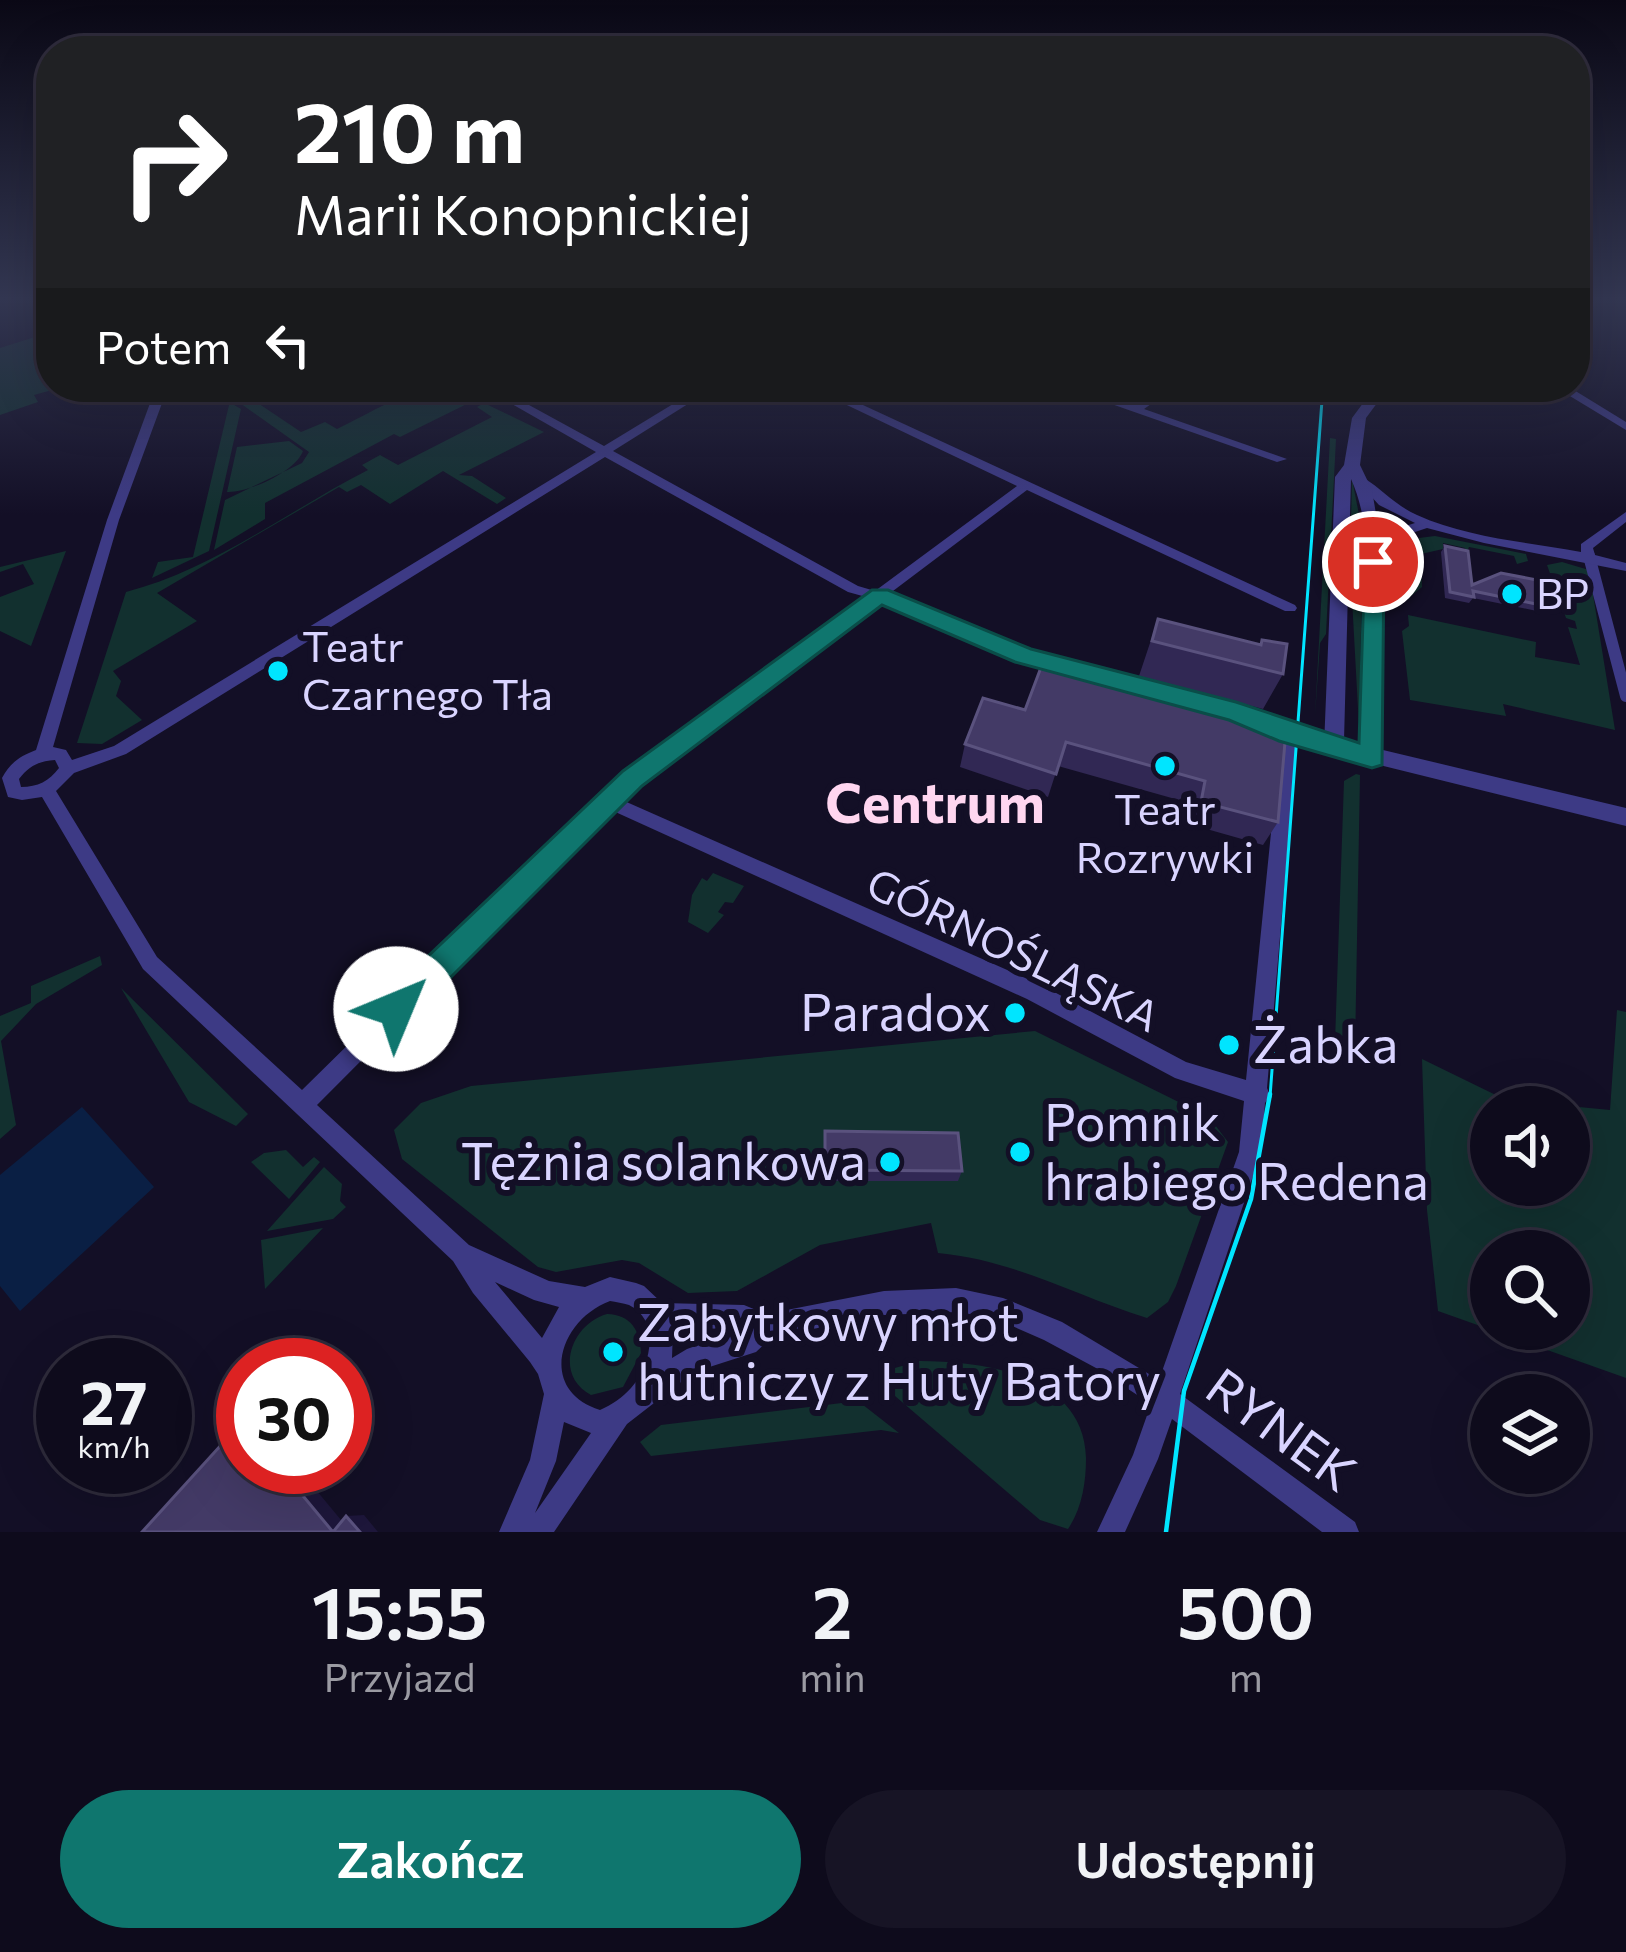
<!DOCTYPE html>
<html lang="pl">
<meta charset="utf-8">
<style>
:root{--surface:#0e0b1c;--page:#171425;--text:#f1f3f6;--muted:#9b9ba3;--line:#2e2b3b;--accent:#0f766e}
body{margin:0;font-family:Commissioner,sans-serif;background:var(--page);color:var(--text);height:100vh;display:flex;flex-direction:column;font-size:45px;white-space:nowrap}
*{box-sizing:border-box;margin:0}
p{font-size:39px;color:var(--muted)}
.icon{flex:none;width:66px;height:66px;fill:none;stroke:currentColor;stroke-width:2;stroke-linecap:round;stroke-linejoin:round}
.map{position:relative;height:1532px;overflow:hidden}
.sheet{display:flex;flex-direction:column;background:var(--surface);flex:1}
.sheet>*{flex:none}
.guide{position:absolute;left:36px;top:36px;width:1554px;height:366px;border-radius:48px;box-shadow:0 12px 48px #0002,0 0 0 3px var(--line);background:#202124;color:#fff;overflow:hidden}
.controls{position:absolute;left:1470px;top:1086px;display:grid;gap:24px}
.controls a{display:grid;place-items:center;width:120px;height:120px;border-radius:50%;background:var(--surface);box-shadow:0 12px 48px #0002,0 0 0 3px var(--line);font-size:60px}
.speed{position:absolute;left:36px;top:1338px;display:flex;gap:24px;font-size:60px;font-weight:700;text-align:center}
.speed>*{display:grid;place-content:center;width:156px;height:156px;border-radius:50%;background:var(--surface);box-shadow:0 12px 48px #0002,0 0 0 3px var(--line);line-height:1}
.speed small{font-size:30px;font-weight:400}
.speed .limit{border:18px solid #d22;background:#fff;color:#111}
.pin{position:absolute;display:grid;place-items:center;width:102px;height:102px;color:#fff;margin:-51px;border:6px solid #fff;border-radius:50%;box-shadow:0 3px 12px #0007}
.me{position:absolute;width:132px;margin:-66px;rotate:45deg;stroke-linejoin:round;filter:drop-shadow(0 0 9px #0008)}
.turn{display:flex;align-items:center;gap:42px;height:252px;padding:0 60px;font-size:54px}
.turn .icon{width:156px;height:156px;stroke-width:2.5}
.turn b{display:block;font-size:84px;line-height:102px}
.then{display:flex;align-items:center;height:114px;padding:0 60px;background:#0003;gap:24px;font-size:45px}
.eta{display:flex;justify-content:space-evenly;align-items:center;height:204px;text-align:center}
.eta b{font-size:72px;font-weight:600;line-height:84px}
.action{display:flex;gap:24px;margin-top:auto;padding:24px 60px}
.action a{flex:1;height:138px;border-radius:72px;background:var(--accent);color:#fff;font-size:48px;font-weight:600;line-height:138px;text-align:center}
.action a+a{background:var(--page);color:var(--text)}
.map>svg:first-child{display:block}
.green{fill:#12302f;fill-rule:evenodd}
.water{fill:#0a1f44}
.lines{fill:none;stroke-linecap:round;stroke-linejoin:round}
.pedestrian{stroke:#3d3a85;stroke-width:12}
.minor{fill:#3d3a85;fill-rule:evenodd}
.tertiary{fill:#3d3a85;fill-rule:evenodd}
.tram-far1{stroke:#00e5ff;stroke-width:3}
.tram{stroke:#00e5ff;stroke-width:4.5}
.wall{fill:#312854}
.shaded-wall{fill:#1d163a}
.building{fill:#433a66;stroke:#5a527e;stroke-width:3}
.route{fill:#0f766e;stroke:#0a4d48;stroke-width:3}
.poi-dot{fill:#00e5ff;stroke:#130f26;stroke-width:4.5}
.labels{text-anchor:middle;stroke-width:12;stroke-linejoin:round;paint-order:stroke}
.poi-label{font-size:42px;fill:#d9d4ff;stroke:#130f26;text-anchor:start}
.street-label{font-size:42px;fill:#d9d4ff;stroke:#130f26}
.near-poi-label{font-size:51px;fill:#d9d4ff;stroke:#130f26;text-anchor:start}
.near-street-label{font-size:51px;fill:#d9d4ff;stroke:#130f26}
.district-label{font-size:54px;font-weight:bold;fill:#ffd6f0;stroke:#130f26}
</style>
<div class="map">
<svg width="1626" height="1532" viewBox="0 0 1626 1532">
<rect width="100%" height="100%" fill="#130f26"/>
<path class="green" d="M51,332V387H63L34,395L38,402L0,415V348Z
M189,387H234L301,432L325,422L337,429C383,407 431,371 481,397L400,437L394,434L265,503V519L214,550L225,500L302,463L309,452L230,396L186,397Z
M224,399L241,409L209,551L152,578L158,562L193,557L229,405H222Z
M484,403L544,432L459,475L472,476L506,498L497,504L443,471L390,504L361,485L347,492L339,487L157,593L197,621L113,671L121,681L116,696L142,720L102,744L77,743L126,592C213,570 291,509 368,470L362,465L380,455L398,465L492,417L477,407Z
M1330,438L1336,439L1326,634L1320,643L1315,716Z
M289,441L303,451C296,471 249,493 227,492L237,447Z
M1352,479L1363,535L1359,727L1350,562Z
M1435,536L1526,554L1528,561L1517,564L1514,556L1469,547L1466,554L1465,548L1443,543V549L1421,554L1422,587L1410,597L1407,553L1419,538Z
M66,551L31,646L0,631V597L34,584L23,564L0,572V567Z
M1562,562L1589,570L1615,730L1503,704L1506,716L1410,700L1402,631L1409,626L1408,615L1536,642L1535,657L1580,665L1568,627L1577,629L1575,621L1566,618L1547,565Z
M1356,774L1360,775L1355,1049L1335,1042L1344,781Z
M713,873L744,886L733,903L725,902L718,912L724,915L708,933L688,922L692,895L702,878L707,881Z
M100,956L102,965L36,1004L1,1041L16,1125L0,1139V1016L31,1003V986Z
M121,988L248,1114L236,1126L189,1102Z
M1617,1010L1626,1012V1378L1438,1311L1427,1210L1422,1059L1506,1100L1610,1110ZM1491,1107H1569V1185H1491ZM1491,1251H1569V1329H1491Z
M1035,1031L1209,1117L1228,1142L1176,1286L1168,1302L1147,1318C1076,1296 1014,1260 938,1253L931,1223L820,1245L737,1291L688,1293L639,1263L622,1260L556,1272L538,1267L402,1159L394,1130L421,1103L471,1086Z
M286,1150L303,1167L314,1157L320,1162L289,1199L251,1162L264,1153Z
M324,1167L342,1184L340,1201L346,1207L333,1219L267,1231Z
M323,1228L265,1289L261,1240Z
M607,1314C631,1315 640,1330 641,1353L623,1387L591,1395C553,1375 571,1324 607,1314Z
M920,1361C984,1361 1084,1375 1086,1458C1086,1483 1082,1508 1068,1529L1040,1520L881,1384L884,1371Z
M858,1401L899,1433L881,1430L651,1456L640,1442L661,1425Z"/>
<path class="water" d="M82,1107L154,1187L20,1311L0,1286V1175Z"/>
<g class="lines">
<path class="pedestrian" d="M1589,556L1626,696"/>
<path class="minor" d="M156,387H168L119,520L53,747L66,750L72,760L114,746L596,452L482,387H496L604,446L701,387H715L613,451L858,586L875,591L1017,486L809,387H824L1295,605L1297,608L1295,611H1285L1027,490L889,594L1034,654L1236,706L1340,742L1342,746L1334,752L1297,739L1267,1088L1270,1095L1265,1103L1261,1152L1180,1394L1355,1522L1359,1532H1322L1172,1419L1158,1459L1125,1532H1097L1133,1455L1151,1404L1096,1368L1044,1340L1003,1322L956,1312L884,1315L772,1337L756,1352L694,1372L627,1424L554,1532H499L530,1460L544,1394L538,1374L530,1362L473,1293L453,1261L143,969L42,797L22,800L8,797L2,778C10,763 20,756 36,750L107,520ZM605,457L848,592L866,597L627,773L601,796L302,1090L157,957L56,791L74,773L126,754ZM880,601L1025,662L1233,717L1281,734L1246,1080L1186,1062L1041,985L622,800L639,783ZM55,760L59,768C49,781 38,787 21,787L19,779C29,766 39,761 55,760ZM611,810L1027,999L1175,1078L1244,1101L1239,1152L1159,1380L1062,1322L1003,1298L956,1288L884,1291L766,1314L744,1305L662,1303L644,1286L636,1283L610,1277L585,1287L549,1281L469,1245L317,1105ZM495,1282L534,1300L559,1307L542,1338ZM610,1301C616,1302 623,1303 629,1305C661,1320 651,1367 631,1388C622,1398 613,1404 600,1410C537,1390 559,1320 610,1301ZM673,1328L744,1329L687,1349L672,1358ZM564,1422L591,1433L535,1513L556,1461Z
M1063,387H1080L1134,405L1162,387H1175L1144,409L1287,459L1277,462Z
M1555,387H1569L1626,422V430Z
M1364,478C1382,489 1396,506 1417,515C1468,538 1527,542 1581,552V544L1626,512V522L1593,548L1595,555L1626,563V571L1484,543L1427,528L1406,535L1378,565H1368V559L1396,529L1415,523L1379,505L1358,482Z"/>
<path class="tertiary" d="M1375,387H1389L1366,418L1360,465L1372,490L1384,562L1383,750L1626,808V826L1327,752L1324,746L1335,477L1344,465L1352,418ZM1351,479C1382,546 1364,671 1362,745L1344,741Z"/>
<path class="tram-far1" d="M1270,1097L1323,387"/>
<path class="tram" d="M1166,1532L1184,1391L1251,1199L1270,1094"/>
</g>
<path class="wall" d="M1445,546L1472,585L1541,605L1537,611L1473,598L1469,603L1445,598L1441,552Z
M1158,619L1260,645L1262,640L1283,674L1263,709L1139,676Z
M1043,662L1278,822L1263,845L1189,824L1193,804L1058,766L1048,797L960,767L965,744L1025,710Z
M825,1131L962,1171L958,1181H824Z"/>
<path class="shaded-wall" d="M279,1467H297L351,1532H333Z
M364,1515L378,1532H360L346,1516Z"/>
<path class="building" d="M1445,546L1468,551L1472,585L1501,573L1537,580L1541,605L1473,591L1474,597L1450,592Z
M1158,619L1261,645L1262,640L1287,644L1283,674L1152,641Z
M1043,662L1279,725L1286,731L1278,822L1201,802L1205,781L1066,742L1056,774L965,744L983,698L1025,710Z
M825,1131L958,1133L962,1171L825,1170Z
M242,1422L243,1467H279L333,1532H142Z
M346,1516L360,1532H333Z"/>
<linearGradient id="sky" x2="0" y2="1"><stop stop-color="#0a0815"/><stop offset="0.58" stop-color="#333752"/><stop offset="1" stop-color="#333752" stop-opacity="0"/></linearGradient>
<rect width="1626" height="515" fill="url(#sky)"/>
<path class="route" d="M1365,557L1384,562L1382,765L1372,768L1279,741L1229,720L1015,662L882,605L642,786L408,1020L396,1024L384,1020L379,1009L384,998L623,771L872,590H888L1031,649L1236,702L1359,743Z"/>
<g class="poi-dot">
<circle cx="1512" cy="594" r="12"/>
<circle cx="278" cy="671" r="12"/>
<circle cx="1165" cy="766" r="12"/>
<circle cx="1015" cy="1013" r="12"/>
<circle cx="1229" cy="1045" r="12"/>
<circle cx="1020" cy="1152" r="12"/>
<circle cx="890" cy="1162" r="12"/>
<circle cx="613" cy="1352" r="12"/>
</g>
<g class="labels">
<g class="poi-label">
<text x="1536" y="609">BP</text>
<text x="302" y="662">Teatr<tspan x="302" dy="48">Czarnego Tła</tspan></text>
<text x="1165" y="825" text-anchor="middle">Teatr<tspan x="1165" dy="48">Rozrywki</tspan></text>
</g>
<g class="street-label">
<text transform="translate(1013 950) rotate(26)" y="15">GÓRNOŚLĄSKA</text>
</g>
<g class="near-poi-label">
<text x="991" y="1031" text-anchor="end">Paradox</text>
<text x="1253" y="1063">Żabka</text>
<text x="1044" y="1141">Pomnik<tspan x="1044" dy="59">hrabiego Redena</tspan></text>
<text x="866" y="1180" text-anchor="end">Tężnia solankowa</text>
<text x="637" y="1341">Zabytkowy młot<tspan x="637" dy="59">hutniczy z Huty Batory</tspan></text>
</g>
<g class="near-street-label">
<text transform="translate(1281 1430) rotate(36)" y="18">RYNEK</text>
</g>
<g class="district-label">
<text x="935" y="823">Centrum</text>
</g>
</g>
</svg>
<div class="controls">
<a><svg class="icon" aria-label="sound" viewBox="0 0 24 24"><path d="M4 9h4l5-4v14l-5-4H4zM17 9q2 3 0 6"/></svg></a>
<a><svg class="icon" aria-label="search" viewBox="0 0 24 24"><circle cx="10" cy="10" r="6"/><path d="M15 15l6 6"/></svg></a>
<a><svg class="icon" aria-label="layers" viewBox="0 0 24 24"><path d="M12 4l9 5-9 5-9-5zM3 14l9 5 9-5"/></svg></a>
</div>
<div class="speed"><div>27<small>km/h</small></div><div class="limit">30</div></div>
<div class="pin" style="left:1373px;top:562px;background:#d93025"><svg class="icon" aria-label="arrive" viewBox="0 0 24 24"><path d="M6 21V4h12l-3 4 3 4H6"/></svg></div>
<svg class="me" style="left:396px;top:1009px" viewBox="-20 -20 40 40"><circle r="19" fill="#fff"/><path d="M0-13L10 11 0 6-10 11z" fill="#0f766e"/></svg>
<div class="guide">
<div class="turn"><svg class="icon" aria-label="right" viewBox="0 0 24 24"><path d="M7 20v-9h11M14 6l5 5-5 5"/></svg><div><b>210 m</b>Marii Konopnickiej</div></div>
<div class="then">Potem<svg class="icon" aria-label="left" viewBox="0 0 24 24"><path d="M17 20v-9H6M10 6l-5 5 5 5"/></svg></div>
</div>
</div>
<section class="sheet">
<div class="eta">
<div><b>15:55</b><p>Przyjazd</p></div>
<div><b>2</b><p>min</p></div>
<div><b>500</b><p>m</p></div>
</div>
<div class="action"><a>Zakończ</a><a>Udostępnij</a></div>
</section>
